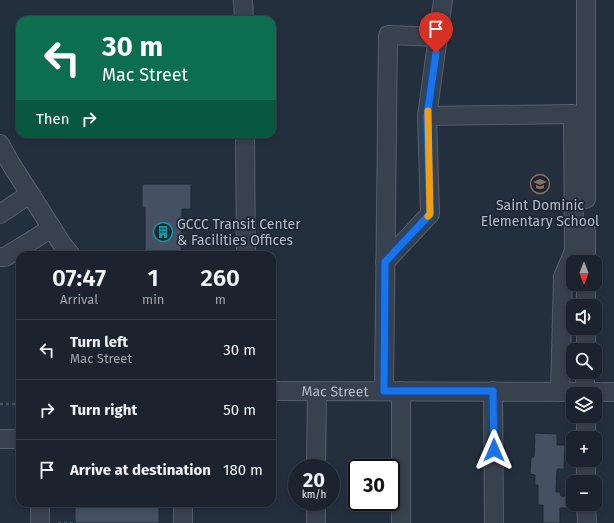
<!DOCTYPE html>
<meta charset="utf-8">
<style>
:root{--surface:#1b232e;--page:#242b36;--text:#f1f3f6;--muted:#a0a4aa;--line:#39404a}
body{margin:0;font-family:"Fira Sans",sans-serif;background:var(--page);color:var(--text);height:100vh;display:flex;flex-direction:column;font-size:15px;white-space:nowrap}
*{box-sizing:border-box;margin:0}
p{font-size:13px;color:var(--muted)}
.icon{flex:none;width:22px;height:22px;fill:none;stroke:currentColor;stroke-width:2;stroke-linecap:round;stroke-linejoin:round}
.map{position:relative;flex:1;overflow:hidden}
.sheet{position:absolute;left:16px;top:251px;width:260px;height:256px;display:flex;flex-direction:column;background:var(--surface);border-radius:12px;box-shadow:0 2px 6px #0003,0 0 0 1px var(--line)}
.sheet>*{flex:none}
.hud{position:absolute;left:16px;top:16px;width:260px;height:122px;border-radius:12px;box-shadow:0 2px 6px #0003,0 0 0 1px var(--line);background:#0b6e4f;color:#fff;overflow:hidden}
.needle{width:26px;rotate:180deg}
.tools{position:absolute;left:566px;top:255px;display:grid;gap:8px}
.tools a{display:grid;place-items:center;width:36px;height:36px;border-radius:8px;background:var(--surface);box-shadow:0 2px 6px #0003,0 0 0 1px var(--line);font-size:20px}
.speed{position:absolute;left:288px;top:459px;display:flex;gap:8px;font-size:20px;font-weight:700;text-align:center}
.speed>*{display:grid;place-content:center;width:52px;height:52px;border-radius:50%;background:var(--surface);box-shadow:0 2px 6px #0003,0 0 0 1px var(--line);line-height:1}
.speed small{font-size:10px;font-weight:400}
.speed .limit{border:2px solid #111;border-radius:6px;background:#fff;color:#111}
.pin{position:absolute;display:grid;place-items:center;width:34px;height:34px;color:#fff;margin:-41px -17px;border-radius:50% 50% 50% 0;rotate:-45deg;box-shadow:0 0 4px #0007}
.pin .icon{rotate:45deg}
.me{position:absolute;width:44px;margin:-22px;rotate:0deg;stroke-linejoin:round;filter:drop-shadow(0 0 3px #0008)}
.turn{display:flex;align-items:center;gap:14px;height:84px;padding:0 20px;font-size:18px}
.turn .icon{width:52px;height:52px;stroke-width:2.5}
.turn b{display:block;font-size:28px;line-height:34px}
.then{display:flex;align-items:center;height:38px;padding:0 20px;background:#0003;gap:8px;font-size:15px}
.eta{display:flex;justify-content:space-evenly;align-items:center;height:68px;text-align:center}
.eta b{font-size:24px;font-weight:600;line-height:28px}
ul{padding:0;list-style:none}
li{display:flex;align-items:center;gap:12px;height:60px;padding:0 20px;border-top:1px solid var(--line)}
li div{flex:1}
li b{display:block;font-size:15px}
li em{font-style:normal}
.map>svg:first-child{display:block}
.building{fill:#455162;stroke:#1f2835}
.lines{fill:none;stroke-linecap:round;stroke-linejoin:round}
.minor-casing{stroke:#565f6c;stroke-width:20}
.path{stroke:#44595c;stroke-width:2.5;stroke-dasharray:3 3;stroke-linecap:butt}
.minor{stroke:#38414e;stroke-width:18}
.route-casing{stroke:#114b97;stroke-width:10}
.route{stroke:#1a73e8;stroke-width:7}
.slow{stroke:#f59e0b;stroke-width:7}
.labels{text-anchor:middle;stroke-width:3.5;stroke-linejoin:round;paint-order:stroke}
.poi-label{font-size:14px;fill:#b4bcc9;stroke:#1d2633}
.street-label{font-size:14px;fill:#b4bcc9;stroke:#1d2633}
</style>
<div class="map">
<svg width="614" height="523" viewBox="0 0 614 523">
<rect width="100%" height="100%" fill="#242f3e"/>
<path class="building" d="M142,184H191V209H182L181,255H145V208H142Z
M535,433L557,434V445H565L564,469H557L556,492H560L561,496H568V508H560V523H543V505H538V485H535V475L530,474L531,457H534Z
M75,503H159V523H75Z"/>
<g class="lines">
<defs>
<g id="minor">
<path d="M243,0L244,20"/>
<path d="M586,0V199"/>
<path d="M427,116L573,114L574,251L563,277L560,392"/>
<path d="M245,134L246,255"/>
<path d="M0,144L11,164L62,244L71,255"/>
<path d="M0,214L30,194"/>
<path d="M0,257H5L52,228"/>
<path d="M385,262L430,214L427,116L443,0"/>
<path d="M586,262V231"/>
<path d="M586,306V284"/>
<path d="M586,350V328"/>
<path id="s1" d="M272,391L614,392"/>
<path d="M384,391L388,35L439,37"/>
<path d="M493,391L494,523"/>
<path d="M585,394V372"/>
<path d="M586,416V438"/>
<path d="M0,439H20"/>
<path d="M586,460V482"/>
<path d="M316,468L317,391"/>
<path d="M586,504L587,523"/>
<path d="M40,523V503"/>
<path d="M183,523V503"/>
<path d="M316,523V502"/>
<path d="M401,523V391"/>
</g>
</defs>
<use href="#minor" class="minor-casing"/>
<path class="path" d="M0,404H20
M58,523H75"/>
<use href="#minor" class="minor"/>
</g>
<g class="lines">
<defs>
<path id="route" d="M436,53L427,116L430,214L385,262L384,391H493L494,450"/>
</defs>
<use href="#route" class="route-casing"/>
<use href="#route" class="route"/>
<path class="slow" d="M428,111L430,214L428,216"/>
</g>
<defs>
<symbol id="school-ring" viewBox="-11 -11 22 22"><circle r="9.5" fill="#1d2633" stroke="#8d6e63" stroke-width="1.5"/><path d="M0-5L7-2L0 1L-7-2ZM-4 1L0 2.5L4 1V4Q0 6-4 4Z" fill="#8d6e63"/></symbol>
<symbol id="building-ring" viewBox="-11 -11 22 22"><circle r="9.5" fill="#1d2633" stroke="#0f9aa8" stroke-width="1.5"/><path d="M-4-6H4V6H1V3H-1V6H-4ZM-2.5-4.3h1.7v1.8h-1.7ZM.8-4.3h1.7v1.8H.8ZM-2.5-1h1.7V.8h-1.7ZM.8-1h1.7V.8H.8Z" fill="#0f9aa8"/></symbol>
</defs>
<g fill-rule="evenodd">
<use href="#school-ring" x="529" y="173" width="22" height="22"/>
<use href="#building-ring" x="152" y="221" width="22" height="22"/>
</g>
<g class="labels">
<g class="poi-label">
<text x="540" y="210">Saint Dominic<tspan x="540" dy="16">Elementary School</tspan></text>
<text x="177" y="229" text-anchor="start">GCCC Transit Center<tspan x="177" dy="16">&amp; Facilities Offices</tspan></text>
</g>
<g class="street-label">
<text dy="5" stroke="none"><textPath href="#s1" startOffset="63">Mac Street</textPath></text>
</g>
</g>
</svg>
<div class="tools">
<a><svg class="needle" viewBox="-14 -14 28 28"><path d="M0-13l5 13h-10z" fill="#e53935"/><path d="M0 13l5-13h-10z" fill="#a0a4aa"/></svg></a>
<a><svg class="icon" aria-label="sound" viewBox="0 0 24 24"><path d="M4 9h4l5-4v14l-5-4H4zM17 9q2 3 0 6"/></svg></a>
<a><svg class="icon" aria-label="search" viewBox="0 0 24 24"><circle cx="10" cy="10" r="6"/><path d="M15 15l6 6"/></svg></a>
<a><svg class="icon" aria-label="layers" viewBox="0 0 24 24"><path d="M12 4l9 5-9 5-9-5zM3 14l9 5 9-5"/></svg></a>
<a>+</a>
<a>−</a>
</div>
<div class="speed"><div>20<small>km/h</small></div><div class="limit">30</div></div>
<div class="pin" style="left:436px;top:53px;background:#d93025"><svg class="icon" aria-label="arrive" viewBox="0 0 24 24"><path d="M6 21V4h12l-3 4 3 4H6"/></svg></div>
<svg class="me" style="left:494px;top:450px" viewBox="-20 -20 40 40"><path d="M0-17L14 15 0 8-14 15z" fill="#1a73e8" stroke="#fff" stroke-width="4"/></svg>
<div class="hud">
<div class="turn"><svg class="icon" aria-label="left" viewBox="0 0 24 24"><path d="M17 20v-9H6M10 6l-5 5 5 5"/></svg><div><b>30 m</b>Mac Street</div></div>
<div class="then">Then<svg class="icon" aria-label="right" viewBox="0 0 24 24"><path d="M7 20v-9h11M14 6l5 5-5 5"/></svg></div>
</div>
<section class="sheet">
<div class="eta">
<div><b>07:47</b><p>Arrival</p></div>
<div><b>1</b><p>min</p></div>
<div><b>260</b><p>m</p></div>
</div>
<ul>
<li><svg class="icon" aria-label="left" viewBox="0 0 24 24"><path d="M17 20v-9H6M10 6l-5 5 5 5"/></svg><div><b>Turn left</b><p>Mac Street</p></div><em>30 m</em></li>
<li><svg class="icon" aria-label="right" viewBox="0 0 24 24"><path d="M7 20v-9h11M14 6l5 5-5 5"/></svg><div><b>Turn right</b></div><em>50 m</em></li>
<li><svg class="icon" aria-label="arrive" viewBox="0 0 24 24"><path d="M6 21V4h12l-3 4 3 4H6"/></svg><div><b>Arrive at destination</b></div><em>180 m</em></li>
</ul>
</section>
</div>
